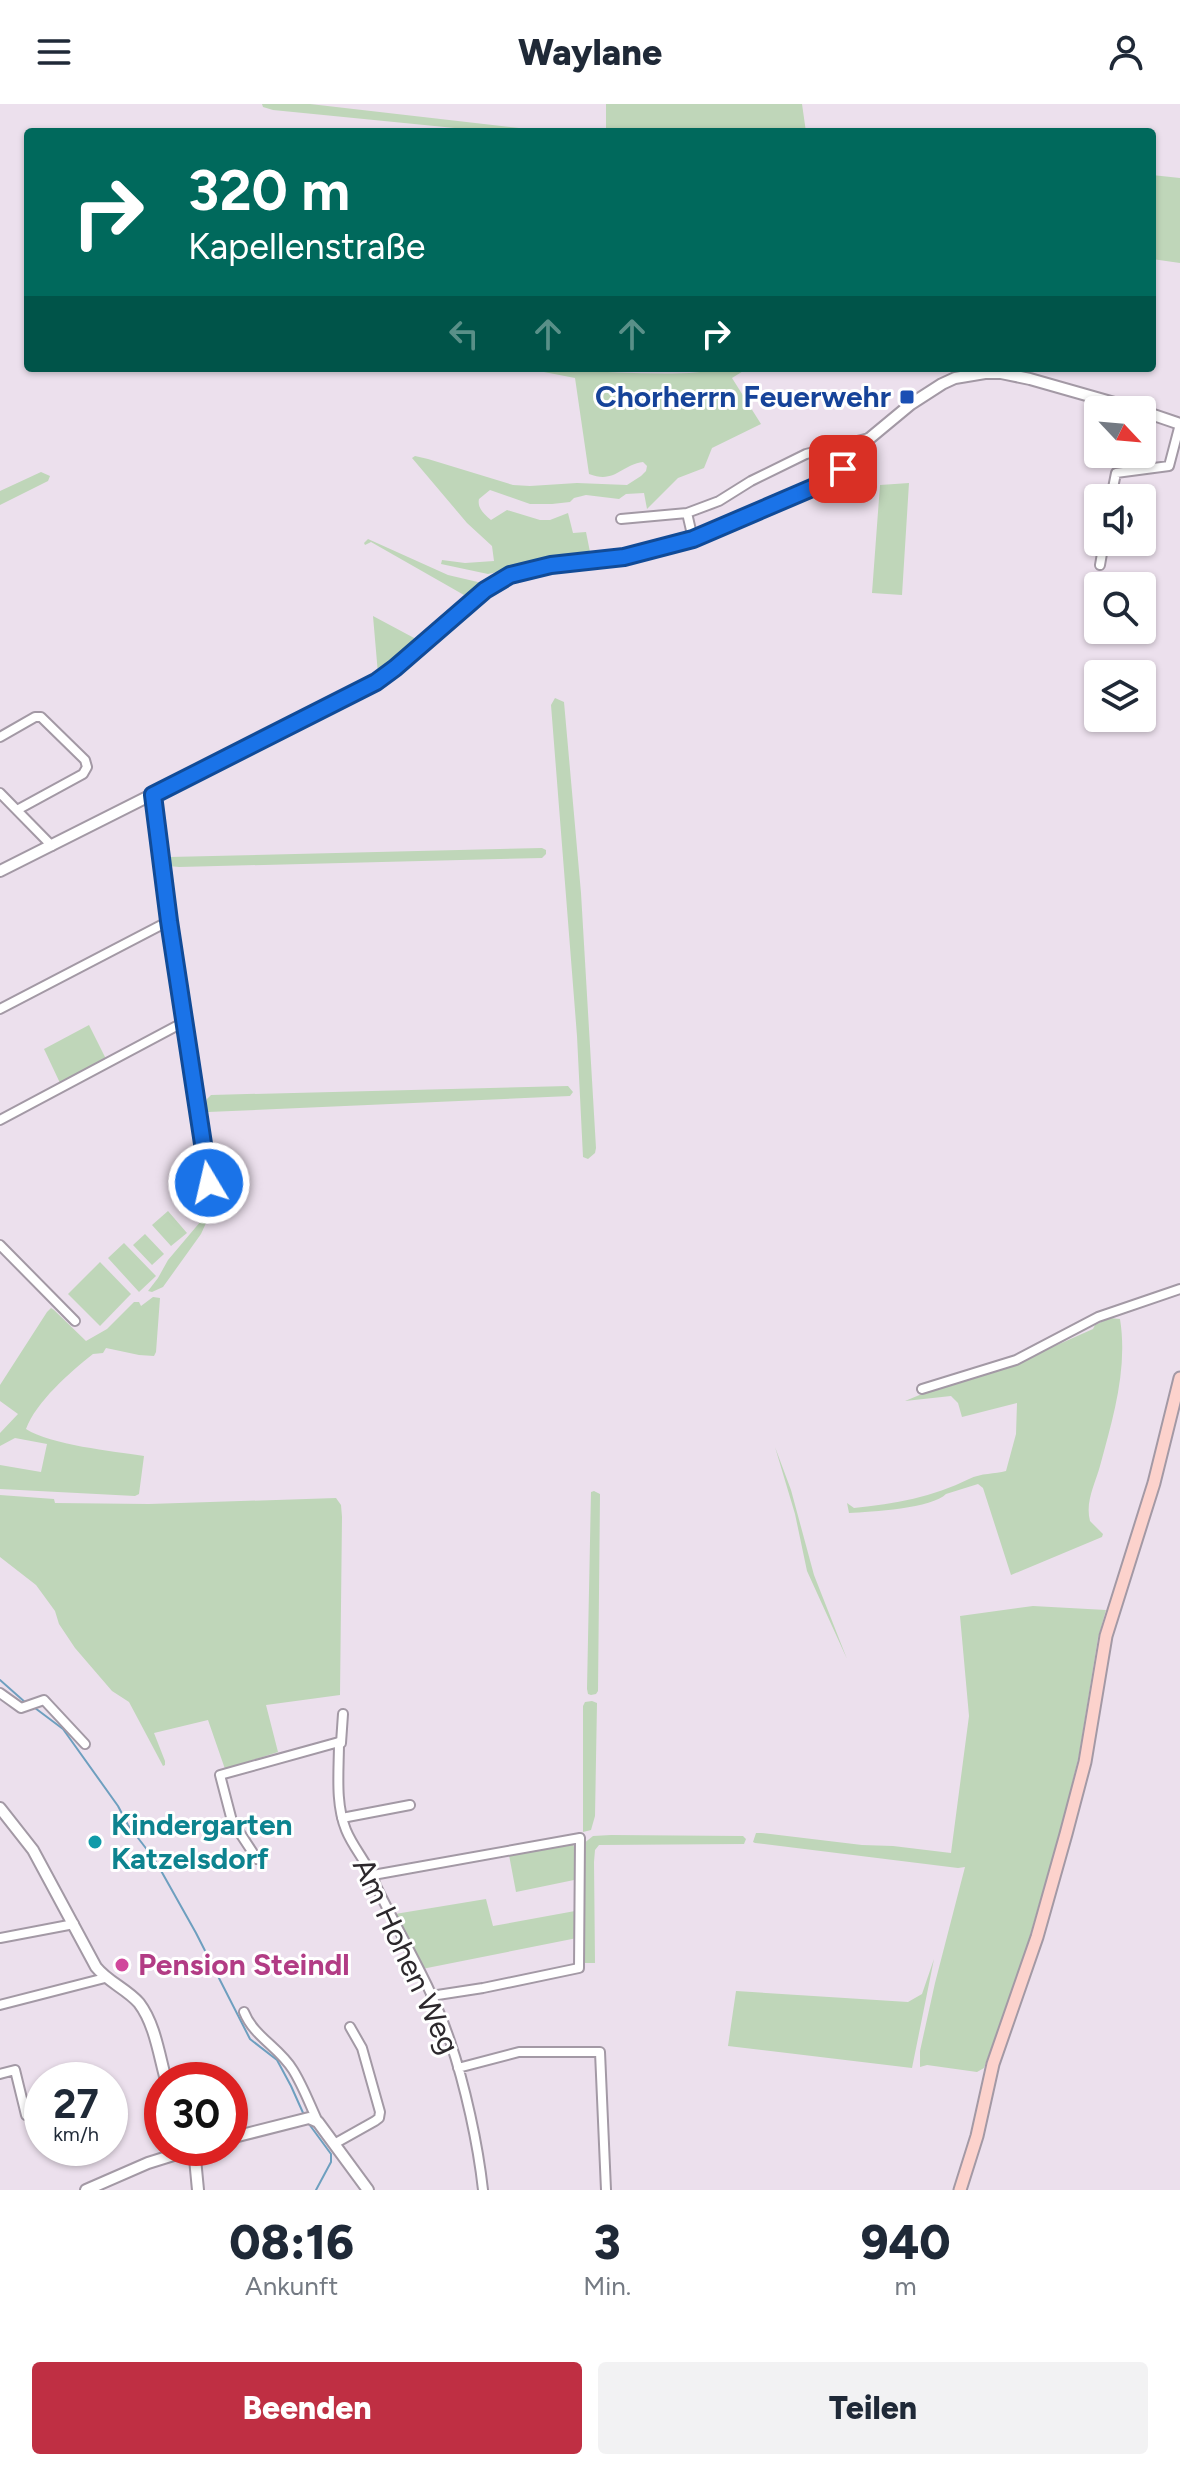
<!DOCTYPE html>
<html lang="de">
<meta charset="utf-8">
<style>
:root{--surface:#fff;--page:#f2f2f3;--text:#1f2937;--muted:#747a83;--accent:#bf2f43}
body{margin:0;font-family:Figtree,sans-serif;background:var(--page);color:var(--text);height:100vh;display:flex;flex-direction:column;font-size:30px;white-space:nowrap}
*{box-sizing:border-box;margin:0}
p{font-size:26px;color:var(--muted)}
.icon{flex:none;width:44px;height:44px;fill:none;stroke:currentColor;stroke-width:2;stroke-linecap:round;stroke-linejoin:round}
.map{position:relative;height:2086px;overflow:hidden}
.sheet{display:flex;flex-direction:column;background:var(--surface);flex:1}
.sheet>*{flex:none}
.hud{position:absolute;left:24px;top:24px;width:1132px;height:244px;border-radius:8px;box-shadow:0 2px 6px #0004;background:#00695c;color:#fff;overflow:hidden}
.needle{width:52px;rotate:116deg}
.tools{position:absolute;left:1084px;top:292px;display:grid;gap:16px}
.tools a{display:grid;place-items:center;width:72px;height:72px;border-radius:8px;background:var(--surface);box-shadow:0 2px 6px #0004;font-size:40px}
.speed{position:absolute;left:24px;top:1958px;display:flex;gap:16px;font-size:40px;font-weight:700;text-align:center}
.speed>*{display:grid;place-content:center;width:104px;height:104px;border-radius:50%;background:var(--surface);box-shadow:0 2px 6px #0004;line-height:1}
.speed small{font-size:20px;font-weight:400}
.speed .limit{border:12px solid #d22;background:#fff;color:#111}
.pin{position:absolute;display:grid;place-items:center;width:68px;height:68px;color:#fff;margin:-34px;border-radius:16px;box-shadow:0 4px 12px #0006}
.me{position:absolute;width:88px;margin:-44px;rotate:351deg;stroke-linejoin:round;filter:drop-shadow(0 0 6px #0008)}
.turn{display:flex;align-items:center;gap:28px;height:168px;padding:0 32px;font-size:36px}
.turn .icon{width:104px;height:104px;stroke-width:2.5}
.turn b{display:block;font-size:56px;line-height:68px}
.lanes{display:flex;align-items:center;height:76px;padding:0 32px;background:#0003;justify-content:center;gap:40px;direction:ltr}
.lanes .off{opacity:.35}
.eta{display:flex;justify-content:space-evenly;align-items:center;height:136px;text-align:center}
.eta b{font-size:48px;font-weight:800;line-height:56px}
.button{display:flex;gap:16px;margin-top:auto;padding:16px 32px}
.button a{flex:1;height:92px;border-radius:8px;background:var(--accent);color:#fff;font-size:32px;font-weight:800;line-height:92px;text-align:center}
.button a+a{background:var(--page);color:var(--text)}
header{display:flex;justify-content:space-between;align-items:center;height:104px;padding:0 32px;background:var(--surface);font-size:36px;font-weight:800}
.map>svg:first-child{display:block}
.green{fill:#bfd6b9}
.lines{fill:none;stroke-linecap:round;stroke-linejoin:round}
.stream{stroke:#6e9fbf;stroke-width:2}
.minor-casing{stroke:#a399a5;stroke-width:12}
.tertiary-casing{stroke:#a399a5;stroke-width:14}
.secondary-casing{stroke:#a399a5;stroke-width:15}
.minor{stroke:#fff;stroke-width:8}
.tertiary{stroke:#fff;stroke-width:10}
.secondary{stroke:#fcd2cc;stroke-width:11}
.route-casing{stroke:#114b97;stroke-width:20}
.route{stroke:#1a73e8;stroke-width:14}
.transit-dot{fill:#1a4fb4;stroke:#fff;stroke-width:3}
.culture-dot{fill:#0f9aa8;stroke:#fff;stroke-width:3}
.hotel-dot{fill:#d1479c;stroke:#fff;stroke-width:3}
.labels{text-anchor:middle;stroke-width:6;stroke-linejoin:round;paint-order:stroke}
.transit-label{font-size:30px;font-weight:bold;fill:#164399;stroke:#fff;text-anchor:end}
.culture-label{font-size:30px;font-weight:bold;fill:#0d838f;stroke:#fff;text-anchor:start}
.street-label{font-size:30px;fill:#2c282c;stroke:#fff}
.hotel-label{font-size:30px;font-weight:bold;fill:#b23c85;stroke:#fff;text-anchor:start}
</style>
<header><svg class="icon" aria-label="menu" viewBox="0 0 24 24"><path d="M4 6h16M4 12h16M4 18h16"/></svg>Waylane<svg class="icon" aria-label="person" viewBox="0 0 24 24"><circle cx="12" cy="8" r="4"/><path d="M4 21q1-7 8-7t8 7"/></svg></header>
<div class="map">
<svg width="1180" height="2086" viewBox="0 0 1180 2086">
<rect width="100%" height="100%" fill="#ece0ed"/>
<path class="green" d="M262,0H310L554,28H495L273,6L263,3Z
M606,0H802L806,28H606Z
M1152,71L1180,74V159L1152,155Z
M731,264H748L732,274L761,320L712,344L704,364L678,374L647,405L644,389L626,390L619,395L586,391L574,394L570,398L552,400H530L490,386L479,395C477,404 484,410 491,416L507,406L540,416H550L568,409L573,429L586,428L590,448L488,470L441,460L442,456L465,459L494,457L492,442L467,419L412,354L415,352L428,355L513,381L530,382L577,379L627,381L641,372L646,367L647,362L643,358C621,361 615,380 589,370L575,274L544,268C606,264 669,276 731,264Z
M41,368L50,372L48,377L0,401V387Z
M909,379L902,491L872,489L880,381Z
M368,435L448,471L482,479L475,487L464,491L371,438L365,441L364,439Z
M373,512L416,535L387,565L378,570Z
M555,594L564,598L581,789L596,1044L595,1049L588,1055L583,1053L577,932L551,601Z
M542,744L546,746V750L542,754L179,763L169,762L166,758L169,753Z
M89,921L106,955L60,979L44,945Z
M568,982L573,988L570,992L208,1008L204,1005L207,995L211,991Z
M168,1107L187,1129L171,1142L152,1121Z
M201,1117L206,1119L201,1130L163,1183L152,1188L148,1187L158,1174L168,1156Z
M145,1130L164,1150L152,1161L133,1141Z
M124,1139L156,1172L139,1188L108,1154Z
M100,1158L131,1190L100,1222L68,1190Z
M153,1193L160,1194L156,1248L154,1252L139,1251L106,1244L103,1249L93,1250C70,1268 36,1298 26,1325C51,1341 112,1347 144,1352L139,1390L135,1392L0,1385V1361L41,1368L47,1340L15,1334L0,1342V1329L18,1310L0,1297V1281L47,1208L51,1204L54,1206L86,1237L107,1225L134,1198H139L141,1202Z
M1110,1214L1120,1215C1128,1265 1113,1314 1100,1362C1095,1380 1085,1398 1090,1417L1103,1430L1102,1433L1011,1471L983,1384L978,1380L946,1390C933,1404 871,1408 849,1409L847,1399L854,1404C895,1400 933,1393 969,1375C981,1369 995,1370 1006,1367L1016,1330L1017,1299L962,1313L958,1299L951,1292L905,1297L934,1285L1021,1257L1093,1225L1095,1221Z
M775,1343L791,1386L814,1471L847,1555L807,1467L795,1410Z
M594,1387L600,1390L598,1587L596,1590L591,1591L588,1590L587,1585L591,1388Z
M0,1391L54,1395L55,1399L149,1400L336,1394L341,1401L342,1413L340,1591L266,1601L278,1648L225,1665L208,1616L154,1629L165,1657V1661L163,1662L129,1598L112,1587L75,1544L59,1520L55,1507L36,1481L0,1453Z
M1033,1502L1106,1506L1098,1534L1079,1651L1064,1713L1023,1856L984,1964L977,1968L927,1961L920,1963V1947L935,1879L965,1763L958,1764L755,1739L753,1738L756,1729H761L862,1741L893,1742L951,1749L969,1612L960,1512Z
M592,1597L597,1599L595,1712L591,1726L583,1728V1602L585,1598Z
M611,1731L743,1732L746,1735L744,1740L599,1741L595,1746L594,1758L595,1859H584L583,1740L593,1732Z
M572,1740L575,1744L574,1776L516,1788L509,1751Z
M486,1795L493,1822L575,1807L577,1834L422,1865L395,1810Z
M934,1855L912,1964L728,1942L736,1887L908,1898L922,1890Z"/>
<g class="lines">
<path class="stream" d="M0,1576L26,1599
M35,1604L63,1625L118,1702L128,1721L155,1756L196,1829L250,1935L277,1956L291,1982L304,2011
M309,2020L331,2050V2058L316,2086"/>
<defs>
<path id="minor" d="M1111,394L1116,369L1169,362L1180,320
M687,409L693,435
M621,415L687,409L719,397L751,377L806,350L869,334
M1100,461L1104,438
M0,633L35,613H41L85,656L87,663L83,670L17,706
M0,689L52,742
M153,691L169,817L209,1079L206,1080
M0,905L169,817
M0,1016L184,918
M0,1141L75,1217
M922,1285L1016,1256L1098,1213L1180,1185
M0,1589L21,1604L44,1596L85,1640
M343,1610L341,1639L339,1638C339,1667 335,1699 346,1726C354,1746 370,1761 376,1782C401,1833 432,1883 450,1937C465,1981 478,2040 483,2086
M342,1714L410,1701
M257,1755L232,1717L220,1671L339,1638
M373,1771L580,1734L579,1864L483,1884L431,1892
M0,1834L74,1820
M0,1901L105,1874
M244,1908C254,1933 279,1943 293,1966C303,1982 310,2001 318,2018
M458,1964L519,1948H600L606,2086
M0,1970L15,1966L26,2011
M334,2040L375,2017L379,2014L380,2008L362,1944L350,1923"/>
<path id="tertiary" d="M1142,307L1180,320
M0,767L376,578L395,564L451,514L500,476L523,467L624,453L693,435L819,381L843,365L870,334L911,300L942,280L955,274L985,269H1001L1030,275L1139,306
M0,1704L33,1746L96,1863C108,1878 127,1885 139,1899C155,1920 159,1951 166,1976
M230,2034L309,2014L318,2018L368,2086
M194,2044L198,2086
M86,2086L148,2059L196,2044"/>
<path id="secondary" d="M960,2086L977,2032L993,1960L1037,1833L1066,1730L1085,1658L1106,1532L1154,1379L1180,1274"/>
</defs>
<use href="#minor" class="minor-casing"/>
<use href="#tertiary" class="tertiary-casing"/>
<use href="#secondary" class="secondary-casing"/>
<use href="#minor" class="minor"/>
<use href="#tertiary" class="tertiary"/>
<use href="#secondary" class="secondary"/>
</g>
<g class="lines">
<defs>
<path id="route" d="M209,1079L169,817L153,691L376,578L395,564L485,486L510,471L551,461L624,453L693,435L819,381L843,365"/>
</defs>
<use href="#route" class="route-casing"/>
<use href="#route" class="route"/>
</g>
<rect class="transit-dot" x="899" y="285" width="16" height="16" rx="4"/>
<circle class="culture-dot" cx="95" cy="1738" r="8"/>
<circle class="hotel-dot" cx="122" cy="1861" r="8"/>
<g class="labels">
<g class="transit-label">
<text x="891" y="303">Chorherrn Feuerwehr</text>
</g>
<g class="culture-label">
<text x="111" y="1731">Kindergarten<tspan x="111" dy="34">Katzelsdorf</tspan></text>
</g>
<g class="street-label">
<text transform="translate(406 1852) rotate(65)" y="10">Am Hohen Weg</text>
</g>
<g class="hotel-label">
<text x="138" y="1871">Pension Steindl</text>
</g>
</g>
</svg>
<div class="tools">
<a><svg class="needle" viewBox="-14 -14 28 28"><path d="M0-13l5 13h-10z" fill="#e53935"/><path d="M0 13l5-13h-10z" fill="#747a83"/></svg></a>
<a><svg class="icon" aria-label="sound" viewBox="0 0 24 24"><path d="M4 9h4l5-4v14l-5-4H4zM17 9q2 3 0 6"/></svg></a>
<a><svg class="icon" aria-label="search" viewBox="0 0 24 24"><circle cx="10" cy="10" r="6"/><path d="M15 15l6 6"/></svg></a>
<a><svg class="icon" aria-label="layers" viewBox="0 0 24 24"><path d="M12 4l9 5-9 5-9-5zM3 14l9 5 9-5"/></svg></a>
</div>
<div class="speed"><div>27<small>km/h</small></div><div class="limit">30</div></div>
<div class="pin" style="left:843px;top:365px;background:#d93025"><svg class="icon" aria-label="arrive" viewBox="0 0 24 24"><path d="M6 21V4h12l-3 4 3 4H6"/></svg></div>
<svg class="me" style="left:209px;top:1079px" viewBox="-20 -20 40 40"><circle r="17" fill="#1a73e8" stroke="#fff" stroke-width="3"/><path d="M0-11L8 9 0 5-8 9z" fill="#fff"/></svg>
<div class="hud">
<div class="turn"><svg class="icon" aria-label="right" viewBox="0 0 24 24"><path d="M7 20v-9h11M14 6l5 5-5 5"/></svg><div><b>320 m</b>Kapellenstraße</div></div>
<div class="lanes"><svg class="icon off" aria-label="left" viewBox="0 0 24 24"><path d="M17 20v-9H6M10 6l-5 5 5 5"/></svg><svg class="icon off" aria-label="ahead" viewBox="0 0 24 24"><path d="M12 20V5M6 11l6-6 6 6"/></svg><svg class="icon off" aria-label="ahead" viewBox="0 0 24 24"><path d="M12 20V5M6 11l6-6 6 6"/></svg><svg class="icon" aria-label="right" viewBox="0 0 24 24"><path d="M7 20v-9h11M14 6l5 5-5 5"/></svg></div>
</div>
</div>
<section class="sheet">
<div class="eta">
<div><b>08:16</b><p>Ankunft</p></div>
<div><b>3</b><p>Min.</p></div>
<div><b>940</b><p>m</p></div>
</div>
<div class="button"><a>Beenden</a><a>Teilen</a></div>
</section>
